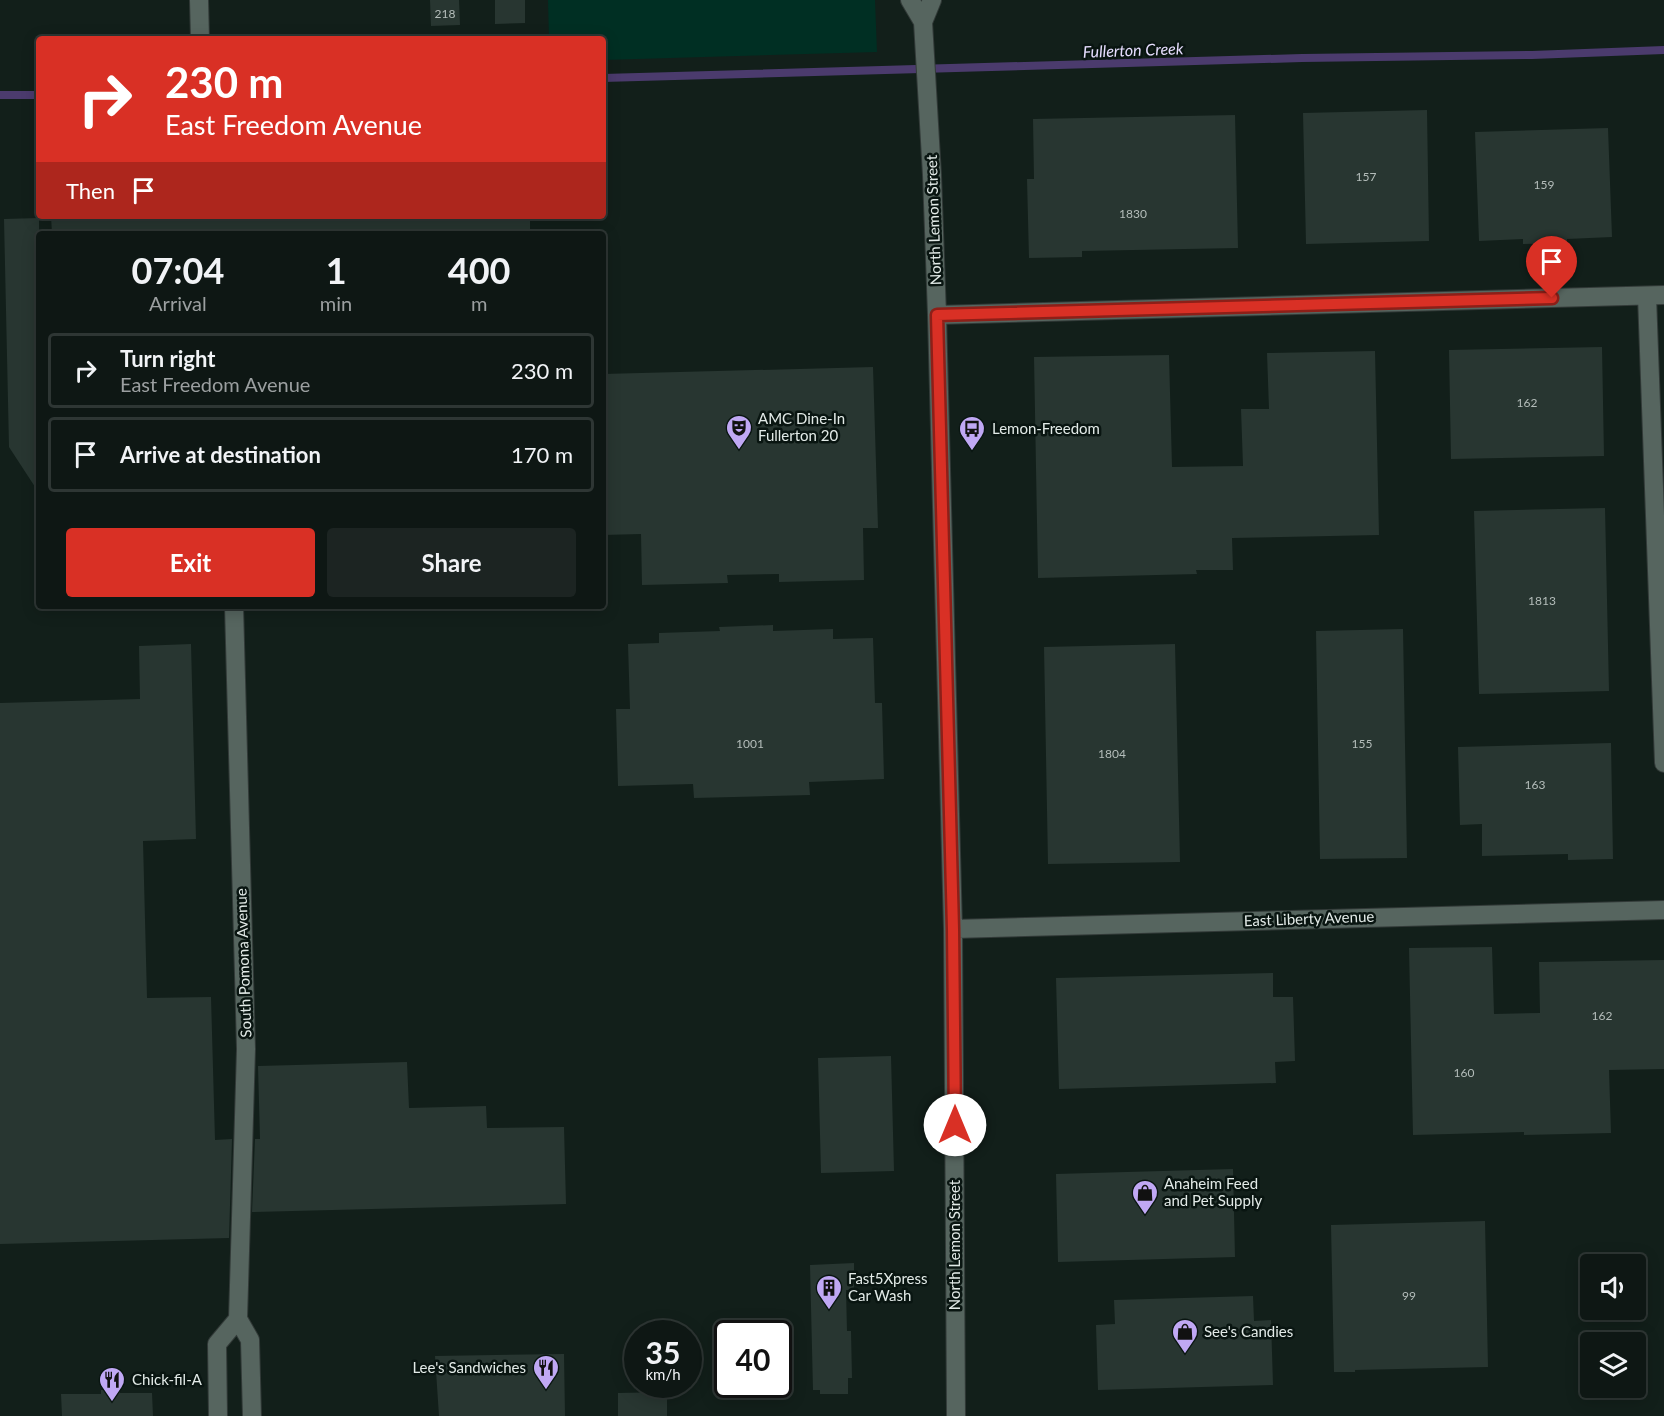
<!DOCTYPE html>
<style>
:root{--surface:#0e1714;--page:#1c2422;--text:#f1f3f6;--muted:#9b9fa0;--line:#2e3634;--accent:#d93025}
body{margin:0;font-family:Lato,sans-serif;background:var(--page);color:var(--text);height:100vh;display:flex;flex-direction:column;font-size:22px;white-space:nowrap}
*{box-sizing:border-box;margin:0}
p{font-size:20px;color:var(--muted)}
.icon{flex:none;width:33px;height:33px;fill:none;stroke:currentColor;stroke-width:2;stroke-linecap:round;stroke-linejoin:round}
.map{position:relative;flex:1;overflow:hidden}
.side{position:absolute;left:36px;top:231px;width:570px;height:378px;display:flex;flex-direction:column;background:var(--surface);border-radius:6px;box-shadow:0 3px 15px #0003,0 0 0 2px var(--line)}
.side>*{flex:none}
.top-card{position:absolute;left:36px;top:36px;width:570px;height:183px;border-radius:6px;box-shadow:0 3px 15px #0003,0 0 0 2px var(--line);background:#d93025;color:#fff;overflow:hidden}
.tools{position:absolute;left:1580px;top:1254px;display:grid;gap:12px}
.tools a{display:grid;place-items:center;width:66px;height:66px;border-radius:6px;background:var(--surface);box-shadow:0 3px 15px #0003,0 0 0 2px var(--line);font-size:30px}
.speed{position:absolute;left:624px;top:1320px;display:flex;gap:12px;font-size:30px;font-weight:700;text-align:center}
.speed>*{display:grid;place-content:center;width:78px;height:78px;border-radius:50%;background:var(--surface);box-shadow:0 3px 15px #0003,0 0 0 2px var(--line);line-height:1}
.speed small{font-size:15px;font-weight:400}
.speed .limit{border:3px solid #111;border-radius:9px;background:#fff;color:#111}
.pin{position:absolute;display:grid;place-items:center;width:51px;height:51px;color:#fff;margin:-62px -26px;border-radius:50% 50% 50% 0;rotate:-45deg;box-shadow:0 0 6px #0007}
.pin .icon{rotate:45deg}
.me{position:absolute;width:66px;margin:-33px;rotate:0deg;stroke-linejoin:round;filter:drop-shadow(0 0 4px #0008)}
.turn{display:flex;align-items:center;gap:21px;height:126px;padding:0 30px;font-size:27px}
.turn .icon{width:78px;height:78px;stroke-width:2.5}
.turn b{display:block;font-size:42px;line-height:51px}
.then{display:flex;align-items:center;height:57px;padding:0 30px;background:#0003;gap:12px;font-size:22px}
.eta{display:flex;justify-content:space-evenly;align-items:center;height:102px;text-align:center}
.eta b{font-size:36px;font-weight:700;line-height:42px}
.button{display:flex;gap:12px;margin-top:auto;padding:12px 30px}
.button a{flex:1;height:69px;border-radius:6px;background:var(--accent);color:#fff;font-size:24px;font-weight:700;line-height:69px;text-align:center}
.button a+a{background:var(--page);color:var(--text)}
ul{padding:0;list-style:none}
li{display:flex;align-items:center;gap:18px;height:75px;margin:0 12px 9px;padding:0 18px;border:3px solid var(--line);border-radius:6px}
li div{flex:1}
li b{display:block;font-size:22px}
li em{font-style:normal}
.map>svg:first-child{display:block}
.green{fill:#002f23}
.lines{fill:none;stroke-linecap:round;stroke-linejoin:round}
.stream{stroke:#4b3b6d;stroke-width:8}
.building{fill:#283631}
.minor-casing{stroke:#323a38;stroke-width:20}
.minor{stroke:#56655f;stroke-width:18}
.route-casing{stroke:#8d1f18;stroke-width:15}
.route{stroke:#d93025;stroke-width:10}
.labels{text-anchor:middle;stroke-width:5;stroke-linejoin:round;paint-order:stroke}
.number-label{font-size:12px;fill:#b4bdba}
.street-label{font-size:15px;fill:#e2eae7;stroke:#091511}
.poi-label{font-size:15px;fill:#e2eae7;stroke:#091511;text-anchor:start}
.water-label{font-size:16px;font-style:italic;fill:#e7deff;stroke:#091511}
</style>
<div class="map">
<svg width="1664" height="1416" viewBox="0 0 1664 1416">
<rect width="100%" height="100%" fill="#121f1a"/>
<path class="green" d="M548,0H875L877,52L603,60V39H549Z"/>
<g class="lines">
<path class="stream" d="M603,78L1302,58L1532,55L1664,50
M0,95H39"/>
</g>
<path class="building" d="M430,0H459L460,25L431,26Z
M495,0H525V23L495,24Z
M1427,110L1429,241L1306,244L1303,113Z
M1235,115L1238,248L1082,251V257L1029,258L1027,179H1034L1033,119Z
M1608,128L1612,237L1567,239V243L1523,244V239L1479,241L1475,132Z
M51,216H530V234H52Z
M39,218V493L9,447L4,219Z
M1602,347L1604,456L1451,459L1449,350Z
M1375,351L1379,535L1232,538L1233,570H1196L1197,574L1038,578L1034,357L1169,355L1172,467L1243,466L1241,409H1269L1267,353Z
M873,367L878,528H863L864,580L779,582V574L727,575L728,583L642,585L641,534L603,535V374Z
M1605,508L1609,691L1479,694L1474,511Z
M773,625V631L833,629V639L873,638L875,703H882L884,779L809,782L810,795L694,798L693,784L618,786L616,709H630L628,644L659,643V633L720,631L719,627Z
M1403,629L1407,858L1320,859L1316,631Z
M191,644L196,839L143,841L147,998L211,997L215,1140L232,1139L229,1238L0,1244V703L140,699L139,646Z
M1175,644L1180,862L1048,864L1044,647Z
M1611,743L1613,859L1568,860V854L1482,856V824L1460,825L1458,747Z
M1492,947L1494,1014L1540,1013L1539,962L1664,960V1069L1609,1070L1611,1133L1524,1135V1132L1413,1135L1409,948Z
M1273,973V997H1293L1295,1061L1275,1062L1276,1083L1059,1089L1056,978Z
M891,1056L894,1171L821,1173L818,1058Z
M407,1062L409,1108L486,1106L487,1128L564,1127L566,1204L252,1212L255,1139H260L258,1066Z
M1233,1169L1235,1257L1058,1262L1056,1174Z
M1485,1221L1488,1367L1355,1370V1372H1334L1331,1225Z
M854,1263V1290H846L847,1331H851L852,1378H848V1394H820V1390H813L810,1265Z
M1253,1296L1254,1321L1271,1320L1273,1385L1098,1390L1096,1325L1115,1324L1114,1300Z
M564,1354L565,1416H439L435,1356Z
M120,1389V1393H152L153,1416H62L61,1394H101V1390Z
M667,1392V1416H618V1393Z"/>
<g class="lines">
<defs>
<path id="minor" d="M199,0L200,39
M910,0L923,22
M932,0L923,22L932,175L937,315L953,929L956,1416
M1647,296L1664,763
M937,315L1664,295
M234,606L246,1049L238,1319L250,1340L252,1416
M953,929L1664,910
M218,1416L217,1344L238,1319"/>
</defs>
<use href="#minor" class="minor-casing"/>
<use href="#minor" class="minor"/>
</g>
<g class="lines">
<defs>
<path id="route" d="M955,1125L953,929L937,315L1552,298"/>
</defs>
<use href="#route" class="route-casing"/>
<use href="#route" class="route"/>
</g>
<defs>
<symbol id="theatre-pin" viewBox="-11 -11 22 30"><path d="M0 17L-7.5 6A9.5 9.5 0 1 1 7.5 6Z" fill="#c0a8f4" stroke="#091511"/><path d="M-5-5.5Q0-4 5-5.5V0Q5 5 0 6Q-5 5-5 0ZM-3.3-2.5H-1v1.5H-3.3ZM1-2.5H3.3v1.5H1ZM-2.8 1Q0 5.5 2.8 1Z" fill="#111"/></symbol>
<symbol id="bus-pin" viewBox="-11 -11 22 30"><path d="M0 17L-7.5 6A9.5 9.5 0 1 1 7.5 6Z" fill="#c0a8f4" stroke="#091511"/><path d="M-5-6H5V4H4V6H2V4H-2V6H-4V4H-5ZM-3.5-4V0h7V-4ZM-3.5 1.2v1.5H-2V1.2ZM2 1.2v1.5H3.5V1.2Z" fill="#111"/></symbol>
<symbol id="shop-pin" viewBox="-11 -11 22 30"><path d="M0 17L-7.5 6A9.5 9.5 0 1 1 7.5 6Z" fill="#c0a8f4" stroke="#091511"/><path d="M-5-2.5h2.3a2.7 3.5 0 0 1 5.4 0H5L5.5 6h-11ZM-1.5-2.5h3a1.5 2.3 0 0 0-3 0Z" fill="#111"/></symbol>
<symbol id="building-pin" viewBox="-11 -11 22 30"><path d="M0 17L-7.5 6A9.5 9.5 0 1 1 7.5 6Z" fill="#c0a8f4" stroke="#091511"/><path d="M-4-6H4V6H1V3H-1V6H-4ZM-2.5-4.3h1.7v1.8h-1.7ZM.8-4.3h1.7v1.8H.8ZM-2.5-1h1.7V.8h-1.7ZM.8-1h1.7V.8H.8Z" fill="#111"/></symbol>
<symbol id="restaurant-pin" viewBox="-11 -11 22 30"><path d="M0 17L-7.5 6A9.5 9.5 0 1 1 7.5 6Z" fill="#c0a8f4" stroke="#091511"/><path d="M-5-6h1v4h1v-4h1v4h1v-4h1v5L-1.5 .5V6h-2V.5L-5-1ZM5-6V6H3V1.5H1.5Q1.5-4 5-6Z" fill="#111"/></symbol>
</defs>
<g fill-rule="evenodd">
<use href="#theatre-pin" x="724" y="413" width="30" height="40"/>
<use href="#bus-pin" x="957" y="414" width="30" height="40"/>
<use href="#shop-pin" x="1130" y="1178" width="30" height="40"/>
<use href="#building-pin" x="814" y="1273" width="30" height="40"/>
<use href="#shop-pin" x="1170" y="1317" width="30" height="40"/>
<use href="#restaurant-pin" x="531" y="1353" width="30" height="40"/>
<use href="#restaurant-pin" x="97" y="1365" width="30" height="40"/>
</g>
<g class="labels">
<g class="number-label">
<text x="445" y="18">218</text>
<text x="1366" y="181">157</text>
<text x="1544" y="189">159</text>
<text x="1133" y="218">1830</text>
<text x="1527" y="407">162</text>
<text x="1542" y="605">1813</text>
<text x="750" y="748">1001</text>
<text x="1362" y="748">155</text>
<text x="1112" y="758">1804</text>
<text x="1535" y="789">163</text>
<text x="1602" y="1020">162</text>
<text x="1464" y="1077">160</text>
<text x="1409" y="1300">99</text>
</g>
<g class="street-label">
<text transform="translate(934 220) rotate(-92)" y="5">North Lemon Street</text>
<text transform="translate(1309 919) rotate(-2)" y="5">East Liberty Avenue</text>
<text transform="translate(244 963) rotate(-92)" y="5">South Pomona Avenue</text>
<text transform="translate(955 1245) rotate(-90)" y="5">North Lemon Street</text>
</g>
<g class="poi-label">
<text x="758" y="424">AMC Dine-In<tspan x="758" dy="17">Fullerton 20</tspan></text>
<text x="992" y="434">Lemon-Freedom</text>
<text x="1164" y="1189">Anaheim Feed<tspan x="1164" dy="17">and Pet Supply</tspan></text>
<text x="848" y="1284">Fast5Xpress<tspan x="848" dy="17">Car Wash</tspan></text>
<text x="1204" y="1337">See's Candies</text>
<text x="526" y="1373" text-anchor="end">Lee's Sandwiches</text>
<text x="132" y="1385">Chick-fil-A</text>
</g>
<g class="water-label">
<text transform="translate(1133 50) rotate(-2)" y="6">Fullerton Creek</text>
</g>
</g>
</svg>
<div class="tools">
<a><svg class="icon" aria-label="sound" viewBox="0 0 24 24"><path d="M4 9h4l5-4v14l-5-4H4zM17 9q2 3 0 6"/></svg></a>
<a><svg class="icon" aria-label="layers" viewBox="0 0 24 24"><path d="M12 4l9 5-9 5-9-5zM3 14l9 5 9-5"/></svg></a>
</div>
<div class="speed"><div>35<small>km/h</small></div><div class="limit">40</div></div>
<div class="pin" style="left:1552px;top:298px;background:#d93025"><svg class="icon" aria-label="arrive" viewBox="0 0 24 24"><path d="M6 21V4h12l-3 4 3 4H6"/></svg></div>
<svg class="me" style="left:955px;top:1125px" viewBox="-20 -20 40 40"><circle r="19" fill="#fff"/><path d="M0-13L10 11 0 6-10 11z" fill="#d93025"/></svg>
<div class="top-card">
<div class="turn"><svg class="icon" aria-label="right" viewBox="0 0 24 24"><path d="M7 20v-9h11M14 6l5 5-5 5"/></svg><div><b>230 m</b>East Freedom Avenue</div></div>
<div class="then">Then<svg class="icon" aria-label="arrive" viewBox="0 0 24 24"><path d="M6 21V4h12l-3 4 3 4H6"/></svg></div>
</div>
<section class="side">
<div class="eta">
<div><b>07:04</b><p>Arrival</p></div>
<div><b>1</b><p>min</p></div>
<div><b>400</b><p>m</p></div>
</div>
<ul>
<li><svg class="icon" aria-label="right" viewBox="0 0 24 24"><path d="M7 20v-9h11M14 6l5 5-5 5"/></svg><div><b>Turn right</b><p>East Freedom Avenue</p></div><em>230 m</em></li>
<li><svg class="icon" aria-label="arrive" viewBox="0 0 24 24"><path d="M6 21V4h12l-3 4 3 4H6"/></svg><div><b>Arrive at destination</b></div><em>170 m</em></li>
</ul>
<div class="button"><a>Exit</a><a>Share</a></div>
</section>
</div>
